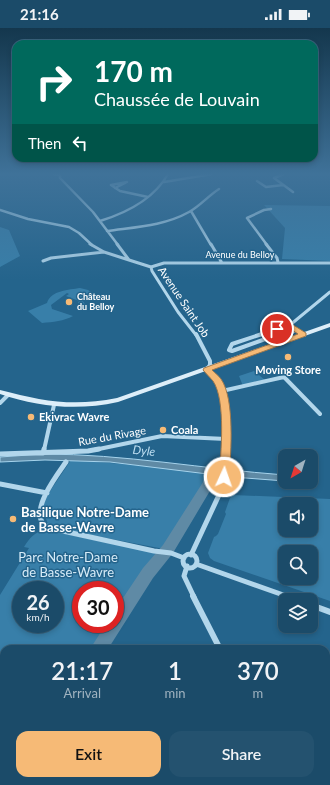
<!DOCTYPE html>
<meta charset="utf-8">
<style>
:root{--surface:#1b4b69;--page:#24526f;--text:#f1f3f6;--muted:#a0b3c0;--line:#39637d;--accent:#f6ba76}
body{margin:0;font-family:Lato,sans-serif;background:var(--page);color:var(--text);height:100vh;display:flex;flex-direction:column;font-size:15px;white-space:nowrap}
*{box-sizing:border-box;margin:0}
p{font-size:13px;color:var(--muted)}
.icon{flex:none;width:22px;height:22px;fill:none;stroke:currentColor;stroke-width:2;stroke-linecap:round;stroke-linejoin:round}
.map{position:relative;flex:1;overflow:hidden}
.panel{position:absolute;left:0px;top:617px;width:330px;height:140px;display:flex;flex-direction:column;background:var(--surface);border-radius:12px 12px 0 0;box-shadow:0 2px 6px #0003,0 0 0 1px var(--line)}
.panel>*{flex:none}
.top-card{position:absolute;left:12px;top:12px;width:306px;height:122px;border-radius:12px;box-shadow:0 2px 6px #0003,0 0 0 1px var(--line);background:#00695c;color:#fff;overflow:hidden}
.needle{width:26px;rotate:219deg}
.buttons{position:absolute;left:278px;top:421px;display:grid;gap:8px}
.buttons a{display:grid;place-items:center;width:40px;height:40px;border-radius:8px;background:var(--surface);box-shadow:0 2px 6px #0003,0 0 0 1px var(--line);font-size:20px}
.speed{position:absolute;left:12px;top:553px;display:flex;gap:8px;font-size:20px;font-weight:700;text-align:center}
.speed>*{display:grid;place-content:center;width:52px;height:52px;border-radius:50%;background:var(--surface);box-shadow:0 2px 6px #0003,0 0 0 1px var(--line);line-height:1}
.speed small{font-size:10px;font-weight:400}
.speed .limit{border:6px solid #d22;background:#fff;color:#111}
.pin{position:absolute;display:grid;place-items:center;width:34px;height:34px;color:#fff;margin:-17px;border:2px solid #fff;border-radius:50%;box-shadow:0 1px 4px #0007}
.me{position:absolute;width:44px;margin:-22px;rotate:3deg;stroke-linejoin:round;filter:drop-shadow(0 0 3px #0008)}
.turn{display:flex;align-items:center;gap:14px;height:84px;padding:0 16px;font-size:18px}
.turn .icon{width:52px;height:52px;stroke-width:2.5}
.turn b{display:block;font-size:28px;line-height:34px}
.then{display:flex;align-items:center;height:38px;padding:0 16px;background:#0003;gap:8px;font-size:15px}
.eta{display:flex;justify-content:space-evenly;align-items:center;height:68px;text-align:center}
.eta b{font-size:24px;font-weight:600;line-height:28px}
.cta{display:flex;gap:8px;margin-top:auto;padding:8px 16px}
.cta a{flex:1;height:46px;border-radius:12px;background:var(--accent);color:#111;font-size:16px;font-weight:600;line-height:46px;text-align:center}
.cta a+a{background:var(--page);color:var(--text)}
.status{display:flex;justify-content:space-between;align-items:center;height:28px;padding:0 20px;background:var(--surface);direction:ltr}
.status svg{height:11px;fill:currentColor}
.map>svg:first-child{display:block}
.green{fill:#387fa9;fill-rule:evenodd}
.water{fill:#5f8aa5;stroke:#a6d3ec}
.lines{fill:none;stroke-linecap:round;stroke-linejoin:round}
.river{fill:#5f8aa5;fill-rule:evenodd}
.street-far4{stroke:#b2d6eb;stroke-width:2.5}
.street-far3{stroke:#b2d6eb;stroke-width:3}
.street-far2{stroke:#b2d6eb;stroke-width:4}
.street-far1{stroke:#b2d6eb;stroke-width:5}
.street{stroke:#b2d6eb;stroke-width:6}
.secondary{fill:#ddeef9;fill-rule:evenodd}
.rail{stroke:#fff;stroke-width:3;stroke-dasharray:11 4.5;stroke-linecap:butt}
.route{fill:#f6ba76;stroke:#a0794d}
.poi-dot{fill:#f6ba76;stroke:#24648c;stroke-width:1.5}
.labels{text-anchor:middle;stroke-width:3;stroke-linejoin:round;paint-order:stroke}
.far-street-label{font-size:9px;fill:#fff;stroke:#24648c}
.far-poi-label{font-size:9px;font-weight:bold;fill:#fff;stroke:#24648c;text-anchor:start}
.street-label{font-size:11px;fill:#fff;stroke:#24648c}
.poi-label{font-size:11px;font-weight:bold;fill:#fff;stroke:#24648c;text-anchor:start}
.water-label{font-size:12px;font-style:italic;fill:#bedff2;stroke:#24648c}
.near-poi-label{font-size:13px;font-weight:bold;fill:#fff;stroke:#24648c;text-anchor:start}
.near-park-label{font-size:13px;fill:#d7ecf8;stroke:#24648c}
</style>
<div class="status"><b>21:16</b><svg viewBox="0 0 49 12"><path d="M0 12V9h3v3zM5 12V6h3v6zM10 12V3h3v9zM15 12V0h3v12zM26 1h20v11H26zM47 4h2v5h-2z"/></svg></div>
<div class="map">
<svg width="330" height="757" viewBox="0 0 330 757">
<rect width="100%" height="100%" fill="#24648c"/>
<path class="green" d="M264,177L330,178V233L282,231L285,200Z
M0,199L9,202L20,228L0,239Z
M80,260L88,262L94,266V270L91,272L85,271L83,273L86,278L78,275L79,273L66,268L69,266L67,265L51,277L52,281L73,288C64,293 53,294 42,295L28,283L47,275C51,262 69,262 80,260Z
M254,343L265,352L243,358L239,348Z
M71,432L149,438L213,446L164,521L49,499L42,480L48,466Z
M233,467L330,471V573L214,533L210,530L208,525L214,509L216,508L218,506L226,486L225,484L230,470ZM285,476H311V502H285ZM285,524H311V550H285Z
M46,502L161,526L153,532L115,587V562H81V596H109L94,621H4V666L0,665V567L29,520L24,519C30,509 35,504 46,502ZM21,562H55V596H21Z"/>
<path class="water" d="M43,426C124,426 204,441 285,447V453L232,449L110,434L45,432L0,434V429Z"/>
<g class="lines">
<path class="river" d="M216,438L220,440L222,443L220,446L173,525L153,550L108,621H90L106,596H115V582L143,540L163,517L212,440Z
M0,637L4,639V657L0,655Z"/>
<path class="street-far4" d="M53,146L60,147
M284,146L274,150L293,164
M60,147V150L93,184L118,217
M257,153L266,159L283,157
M164,154L212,146
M115,160L127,154L111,157L120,163L148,169
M0,182L28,191L69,199L79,205L92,217
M191,183L211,217
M100,193C126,185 154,171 168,146
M107,203C135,199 164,198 189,184C200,178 208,168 219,161
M267,217L247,190L264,182L271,181"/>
<path class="street-far3" d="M90,216L104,224L129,232
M117,216L129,232L151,239
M211,216L222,235
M266,216L277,230L278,234
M43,233L51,230L104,224
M151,239L152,243L178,284L196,307
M151,239L164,235H330
M293,299L304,307
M259,307L290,297L330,264
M276,307L281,305H292L294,303L293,299"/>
<path class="street-far2" d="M196,306L210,333V337L207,341L218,353L224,371L226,422
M262,306L232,316L229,322L232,323L279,306
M302,306L304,307
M222,363L284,349L320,386
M0,375L8,367
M44,422L54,377
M94,422L162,408L226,411"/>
<path class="street-far1" d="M43,425L44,421
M0,426L88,423L99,421
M66,434C57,447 33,478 42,494C43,496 47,498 49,500L154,523L171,525L184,530
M0,456L47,465
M183 533a7 7 0 1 1 14 0a7 7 0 1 1-14 0Z
M191,527L219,467L224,449L226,421
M196,536L289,569
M187,538L184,548L194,569"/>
<path class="street" d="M193,568L220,621
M286,568L297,572
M311,577L330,584
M285,753L287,757"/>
<path class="secondary" d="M330,295V299L118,374C77,383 39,379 0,366V362C42,373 73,379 117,370Z"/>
<path class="rail" d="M0,725H4
M0,732H4
M127,753L151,757
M170,753L194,757"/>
</g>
<linearGradient id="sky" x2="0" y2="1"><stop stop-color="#14374d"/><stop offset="0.58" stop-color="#3f7299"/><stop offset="1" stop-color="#3f7299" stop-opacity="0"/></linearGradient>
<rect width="330" height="252" fill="url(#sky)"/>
<path class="route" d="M290,295L306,305V308L212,342C215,345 219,348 221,351C235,371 231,425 229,449L228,452H221L219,449C221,426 226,372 213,353C210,349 206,346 203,342L204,340L298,306L289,300L277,303L273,301Z"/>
<g class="poi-dot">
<circle cx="69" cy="274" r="4"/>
<circle cx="288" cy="329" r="4"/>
<circle cx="31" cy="389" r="4"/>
<circle cx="163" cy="402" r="4"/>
<circle cx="13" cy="491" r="4"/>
</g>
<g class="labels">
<g class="far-street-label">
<text x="240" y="230">Avenue du Belloy</text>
</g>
<g class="far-poi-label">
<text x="77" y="272">Château<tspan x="77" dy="10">du Belloy</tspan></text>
</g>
<g class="street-label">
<text transform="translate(184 274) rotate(56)" y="4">Avenue Saint Job</text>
<text transform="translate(112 408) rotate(-10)" y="4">Rue du Rivage</text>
</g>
<g class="poi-label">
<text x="288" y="346" text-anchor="middle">Moving Store</text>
<text x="39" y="393">Ekivrac Wavre</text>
<text x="171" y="406">Coala</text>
</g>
<g class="water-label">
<text transform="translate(144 423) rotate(6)" y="4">Dyle</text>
</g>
<g class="near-poi-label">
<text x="21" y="489">Basilique Notre-Dame<tspan x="21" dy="15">de Basse-Wavre</tspan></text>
</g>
<g class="near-park-label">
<text x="68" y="534">Parc Notre-Dame<tspan x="68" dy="15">de Basse-Wavre</tspan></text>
</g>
</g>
</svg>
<div class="buttons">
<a><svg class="needle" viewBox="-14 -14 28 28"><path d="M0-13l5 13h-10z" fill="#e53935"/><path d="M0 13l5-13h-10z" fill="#a0b3c0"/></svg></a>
<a><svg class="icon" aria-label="sound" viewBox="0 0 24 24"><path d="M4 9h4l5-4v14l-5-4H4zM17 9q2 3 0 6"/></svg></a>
<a><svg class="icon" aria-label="search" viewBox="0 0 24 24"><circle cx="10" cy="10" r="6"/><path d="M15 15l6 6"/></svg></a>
<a><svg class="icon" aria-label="layers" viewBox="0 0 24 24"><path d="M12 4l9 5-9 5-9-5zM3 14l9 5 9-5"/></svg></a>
</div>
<div class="speed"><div>26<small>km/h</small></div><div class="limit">30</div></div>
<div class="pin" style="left:277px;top:301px;background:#d93025"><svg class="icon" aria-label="arrive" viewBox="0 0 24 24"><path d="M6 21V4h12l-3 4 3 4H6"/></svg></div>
<svg class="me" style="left:224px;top:449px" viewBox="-20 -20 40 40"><circle r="17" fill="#f6ba76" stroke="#fff" stroke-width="3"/><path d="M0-11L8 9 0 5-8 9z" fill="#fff"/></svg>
<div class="top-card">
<div class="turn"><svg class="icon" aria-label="right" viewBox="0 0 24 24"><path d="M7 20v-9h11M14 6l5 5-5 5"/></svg><div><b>170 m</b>Chaussée de Louvain</div></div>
<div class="then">Then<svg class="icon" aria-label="left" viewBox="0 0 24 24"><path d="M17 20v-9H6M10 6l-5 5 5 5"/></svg></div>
</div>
<section class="panel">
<div class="eta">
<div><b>21:17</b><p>Arrival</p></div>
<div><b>1</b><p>min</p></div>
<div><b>370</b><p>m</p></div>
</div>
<div class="cta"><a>Exit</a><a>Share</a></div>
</section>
</div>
